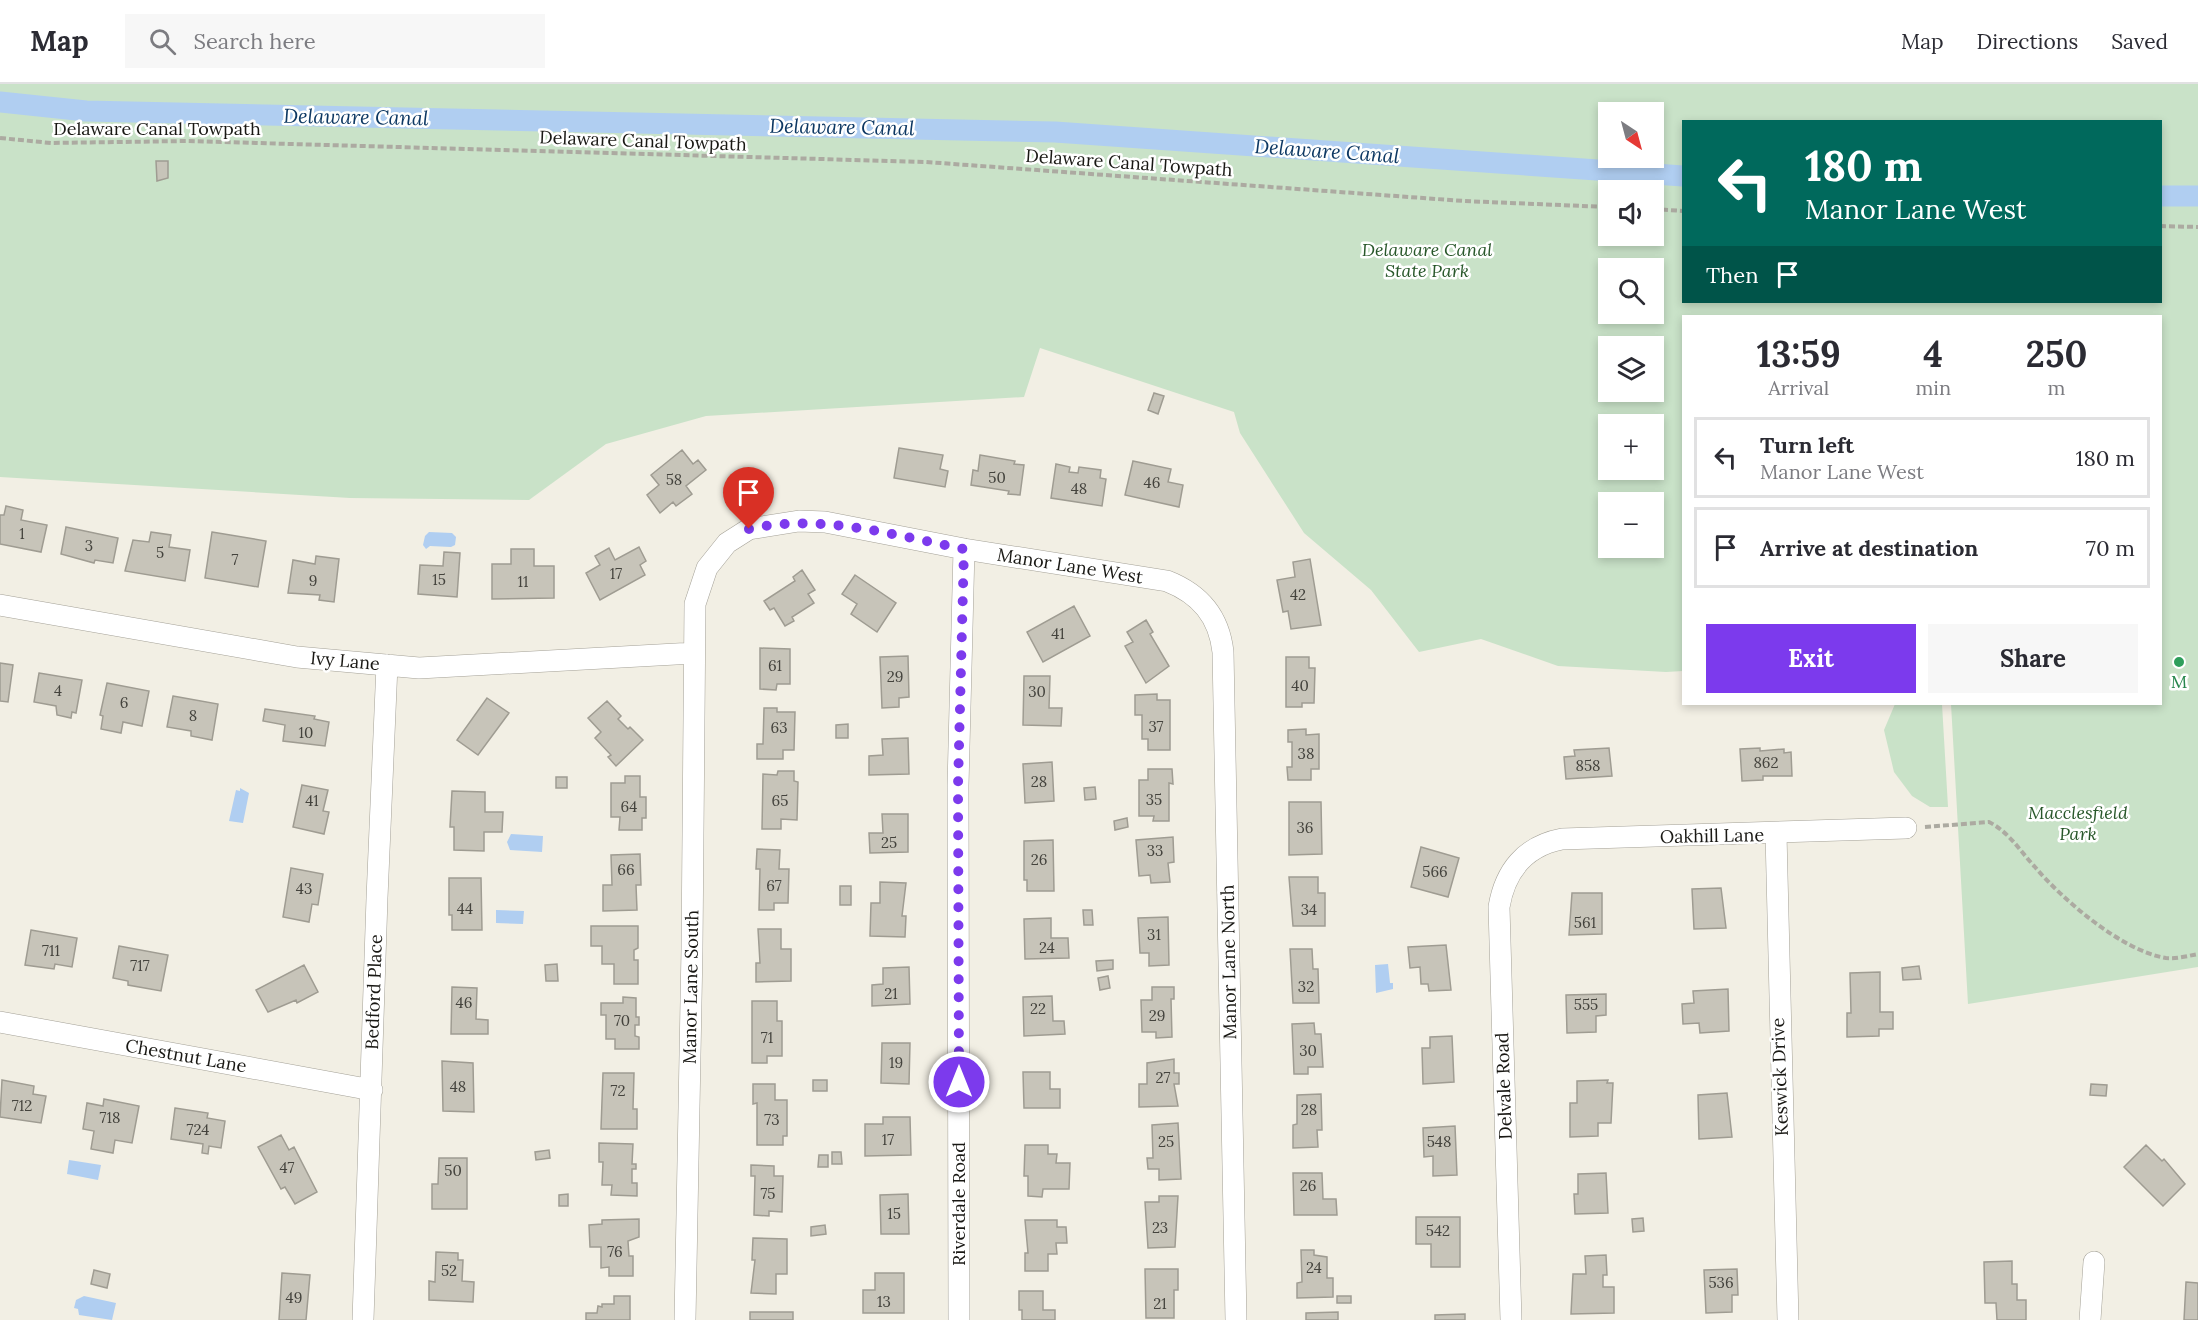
<!DOCTYPE html>
<meta charset="utf-8">
<style>
:root{--surface:#fff;--page:#f7f7f7;--text:#2b2b33;--muted:#7c7c81;--line:#e1e1e2;--accent:#7c3aed}
body{margin:0;font-family:Lora,serif;background:var(--page);color:var(--text);height:100vh;display:flex;flex-direction:column;font-size:22px;white-space:nowrap}
*{box-sizing:border-box;margin:0}
p{font-size:20px;color:var(--muted)}
.icon{flex:none;width:33px;height:33px;fill:none;stroke:currentColor;stroke-width:2;stroke-linecap:round;stroke-linejoin:round}
.map{position:relative;flex:1;overflow:hidden}
.sheet{position:absolute;left:1682px;top:231px;width:480px;height:390px;display:flex;flex-direction:column;background:var(--surface);border-radius:0px;box-shadow:0 3px 9px #0003}
.sheet>*{flex:none}
.hud{position:absolute;left:1682px;top:36px;width:480px;height:183px;border-radius:0px;box-shadow:0 3px 9px #0003;background:#00695c;color:#fff;overflow:hidden}
.needle{width:39px;rotate:144deg}
.buttons{position:absolute;left:1598px;top:18px;display:grid;gap:12px}
.buttons a{display:grid;place-items:center;width:66px;height:66px;border-radius:0px;background:var(--surface);box-shadow:0 3px 9px #0003;font-size:30px}
.pin{position:absolute;display:grid;place-items:center;width:51px;height:51px;color:#fff;margin:-62px -26px;border-radius:50% 50% 50% 0;rotate:-45deg;box-shadow:0 0 6px #0007}
.pin .icon{rotate:45deg}
.me{position:absolute;width:66px;margin:-33px;rotate:0deg;stroke-linejoin:round;filter:drop-shadow(0 0 4px #0008)}
.turn{display:flex;align-items:center;gap:21px;height:126px;padding:0 24px;font-size:27px}
.turn .icon{width:78px;height:78px;stroke-width:2.5}
.turn b{display:block;font-size:42px;line-height:51px}
.then{display:flex;align-items:center;height:57px;padding:0 24px;background:#0003;gap:12px;font-size:22px}
.eta{display:flex;justify-content:space-evenly;align-items:center;height:102px;text-align:center}
.eta b{font-size:36px;font-weight:800;line-height:42px}
.cta{display:flex;gap:12px;margin-top:auto;padding:12px 24px}
.cta a{flex:1;height:69px;border-radius:0px;background:var(--accent);color:#fff;font-size:24px;font-weight:800;line-height:69px;text-align:center}
.cta a+a{background:var(--page);color:var(--text)}
ul{padding:0;list-style:none}
li{display:flex;align-items:center;gap:18px;height:81px;margin:0 12px 9px;padding:0 12px;border:3px solid var(--line);border-radius:0px}
li div{flex:1}
li b{display:block;font-size:22px}
li em{font-style:normal}
header{display:flex;align-items:center;gap:36px;box-sizing:border-box;height:84px;padding:0 30px;background:var(--surface);border-bottom:2px solid var(--line)}
header strong{font-size:28px}
nav{display:flex;gap:33px;margin-inline-start:auto;font-size:21px}
.search{width:420px;height:54px;background:var(--page);display:flex;align-items:center;gap:15px;box-sizing:border-box;padding:0 21px;border-radius:0px;color:var(--muted);font-size:22px}
.map>svg:first-child{display:block}
.green{fill:#c9e2c8;fill-rule:evenodd}
.water{fill:#b0cef1}
.lines{fill:none;stroke-linecap:round;stroke-linejoin:round}
.canal{stroke:#b0cef1;stroke-width:21}
.building{fill:#c7c4b9;stroke:#9f9c92;stroke-width:1.5}
.minor-casing{stroke:#a4a197;stroke-width:22}
.path{stroke:#acaaa1;stroke-width:4;stroke-dasharray:6 3;stroke-linecap:butt}
.minor{stroke:#fff;stroke-width:21}
.route{stroke:#7c3aed;stroke-width:10;stroke-dasharray:0 18}
.leisure-dot{fill:#2e9e5b;stroke:#fff;stroke-width:2}
.labels{text-anchor:middle;stroke-width:5;stroke-linejoin:round;paint-order:stroke}
.number-label{font-size:15px;fill:#44433d}
.street-label{font-size:18px;fill:#191814;stroke:#fff}
.park-label{font-size:18px;font-style:italic;fill:#28572a;stroke:#fff}
.leisure-label{font-size:18px;fill:#27864d;stroke:#fff}
.water-label{font-size:20px;font-style:italic;fill:#0d3863;stroke:#fff}
</style>
<header>
<strong>Map</strong>
<div class="search"><svg class="icon" aria-label="search" viewBox="0 0 24 24"><circle cx="10" cy="10" r="6"/><path d="M15 15l6 6"/></svg>Search here</div>
<nav><a>Map</a><a>Directions</a><a>Saved</a></nav>
</header>
<div class="map">
<svg width="2198" height="1236" viewBox="0 0 2198 1236">
<rect width="100%" height="100%" fill="#f2efe4"/>
<path class="green" d="M0,0H2198V883L1968,920L1951,620H2160V232H1683V587L1666,588L1558,582L1481,555L1419,568L1371,506L1304,449L1240,349L1234,328L1040,264L1024,313L706,332L606,360L529,416L350,414L0,393ZM1608,28H1653V74H1608ZM1683,38H2160V218H1683ZM1608,106H1653V152H1608ZM1608,184H1653V230H1608ZM1608,262H1653V308H1608ZM1608,340H1653V386H1608ZM1608,418H1653V464H1608Z
M1895,620H1942L1948,723H1930L1912,712L1894,688L1884,646Z"/>
<path class="water" d="M429,448L452,449L456,453L455,461L451,463L430,462L426,465L423,461L425,452Z
M240,704L249,709L243,739L229,737L236,706L240,707Z
M511,750L543,752L542,768L510,766L507,758Z
M496,826L524,827L523,840L496,839Z
M1388,880L1390,899H1393V905L1376,909L1375,881Z
M69,1076L101,1081L98,1096L67,1090Z
M84,1212L116,1219L112,1236L79,1231L78,1225L74,1224L76,1216Z"/>
<g class="lines">
<path class="canal" d="M0,18L86,27L1055,48L1683,92
M2160,112H2198"/>
</g>
<path class="building" d="M156,77H168V94L157,97Z
M1154,309L1164,312L1158,330L1148,326Z
M899,364L943,371L940,385L948,387L945,403L894,394Z
M682,366L693,380L698,376L706,386L686,402L692,410L676,422L673,418L660,429L647,411L659,401L651,391Z
M980,371L1015,377L1014,380L1024,381L1020,411L1008,410L1009,407L971,401L973,386L978,387Z
M1133,377L1171,385L1168,398L1183,401L1179,423L1125,411Z
M1056,380L1070,383L1069,388L1078,389L1079,383L1101,386L1100,394L1106,395L1102,422L1051,414Z
M6,422L23,426L21,436L47,441L41,468L0,460V431H4Z
M66,443L118,454L113,479L95,476L94,479L61,470Z
M151,448L171,451L169,463L190,466L185,497L125,487L133,456L149,458Z
M212,448L266,457L258,503L205,494Z
M639,463L646,477L640,481L645,491L600,516L586,489L600,481L595,472L609,464L615,476Z
M511,465H534V482H554V514L492,515V480H511Z
M444,468L460,469L457,513L418,510L420,481L443,482Z
M316,472L339,475L334,518L319,516L320,511L288,509L293,476L315,480Z
M1310,475L1321,541L1291,545L1288,527L1283,528L1277,496L1295,493L1293,478Z
M802,486L815,506L808,510L814,519L792,533L794,537L785,542L774,524L770,526L764,517L795,497L793,493Z
M855,491L896,519L877,548L851,530L857,520L842,510Z
M1074,522L1090,552L1043,578L1027,548Z
M1146,536L1153,548L1150,550L1169,582L1146,599L1125,562L1133,558L1127,548Z
M760,564L790,565V600H777L776,606L760,605Z
M908,572L909,613L899,614V623L882,624L880,573Z
M1286,573H1309V584H1315L1314,619H1302V623H1286Z
M0,579L13,581L8,618L0,617Z
M39,589L82,596L76,629L72,628L71,634L57,631L56,622L34,618Z
M1024,592H1050L1049,624H1062L1061,642L1023,641Z
M107,599L149,607L142,642L123,638L121,649L101,645L103,632L100,631Z
M1157,610V616H1170V666H1148V655H1142V631H1135V611Z
M173,612L218,620L212,656L191,652V647L167,643Z
M487,614L509,629L478,671L457,656Z
M607,617L621,632L618,635L628,645L630,643L643,656L616,682L608,673L611,671L595,654L601,648L588,634Z
M764,624H777V628H795L794,666H783V675H757V660H763Z
M265,625L315,632L314,635L329,638L325,662L283,657L285,641L263,637Z
M848,640V654H836V641Z
M1306,645V651L1319,650V685H1311V696H1288L1287,683H1292V658H1288V646Z
M908,654L909,690L869,691V672L883,671L882,655Z
M1609,664L1612,692L1566,695L1564,673L1575,672L1574,666Z
M1760,664V667L1784,665V669L1791,668L1792,692H1763V696L1742,697L1740,665Z
M1052,678L1054,717L1025,719L1023,680Z
M1148,685H1172L1173,700L1169,699V737H1153L1154,732H1139V696H1148Z
M778,687H794V697L798,698L797,736L781,735V745H762L763,690L777,691Z
M625,692H640V713H646V734H642V746H619L620,733H611V699H625Z
M556,693H567V704H556Z
M302,701L328,706L323,727L329,728L324,750L293,743Z
M1095,703L1096,715L1085,716L1084,704Z
M452,707L485,708V728H503L502,748H484V767L454,766V743H450Z
M1289,718H1321L1322,770L1289,771Z
M882,730H908V768L870,769L869,749H883Z
M1127,734L1128,743L1115,746L1114,737Z
M1173,753L1174,778L1168,779L1170,798L1151,799L1150,791L1139,792L1136,756Z
M1053,756L1054,807H1027V796H1024V757Z
M1421,763L1459,774L1448,813L1411,803Z
M757,765L780,766L779,785H789L788,819H774V826H759L760,785H756Z
M640,770L641,801H636L637,826L603,827V801H612L611,771Z
M291,784L323,790L318,821L312,820L309,838L283,833Z
M1289,793H1318V809H1325V842H1293Z
M449,794H481L482,846H452V831H449Z
M880,798L906,799L902,832H906L905,853L870,852L871,819H880Z
M840,802H851V821H840Z
M1721,804L1726,844L1694,845L1692,805Z
M1572,809H1602V850L1569,851Z
M1083,826H1092L1093,841H1084Z
M1168,833L1169,881L1149,882V869H1140L1138,834Z
M1051,834V854H1068L1069,874L1025,875L1024,835Z
M591,842H638V864L634,866V876H638V900H614V880H602V862H591Z
M758,845H781V865H791V897L756,898V879H760Z
M31,846L77,854L72,883L55,880L54,885L25,881Z
M1446,861L1451,906L1429,907L1428,900H1421L1420,883L1410,884L1408,863Z
M119,862L168,871L161,907L128,901V897L113,894Z
M1290,865H1312L1313,885H1318L1319,919H1293Z
M1113,876V885L1097,887L1096,877Z
M557,880L558,897H546L545,881Z
M304,881L318,908L297,919L296,916L268,928L256,906Z
M1919,882L1921,895L1903,896L1902,884Z
M909,883L910,920L872,922V901L883,900V884Z
M1880,888V928H1893V945H1879V952L1847,953V929H1851L1850,889Z
M1108,892L1110,904L1100,906L1098,894Z
M452,903L477,904L476,935L488,936V950H451Z
M1152,903H1174V915H1171L1172,953L1156,954V948H1142L1141,916H1152Z
M1728,905L1729,947L1700,949L1699,939L1683,940L1682,920L1694,919L1693,907Z
M1606,910V931L1596,932V948L1567,949L1566,911Z
M1052,912L1053,937H1064L1065,950L1024,952L1023,913Z
M623,913L636,914V933H639V941H635V952L639,953V965H615V955H606V931H601V919H623Z
M752,917H777V937H782V972H767V979H752Z
M1314,939L1315,950H1321L1323,983H1308V990H1294L1292,940Z
M1452,952L1454,998L1423,1000L1422,964H1430V953Z
M882,959H910L909,1000L881,999Z
M1174,975V989H1179V1000H1174L1178,1022L1139,1023V1000H1147V979Z
M442,977L473,979L474,1028L443,1027Z
M1023,988H1050V1005H1060V1024H1024Z
M603,989H634L633,1025H637V1045H601Z
M2,996L34,1002L33,1010L46,1012L41,1039L0,1033Z
M813,996H827V1007H813Z
M1608,996L1607,999H1613L1611,1039H1598V1052L1570,1053V1019H1577V997Z
M753,1000H775V1016H787V1052H783V1061H757V1019L753,1020Z
M2091,1000L2107,1001L2106,1012L2090,1011Z
M1727,1009L1732,1053L1699,1055L1698,1011Z
M1321,1010L1322,1046H1317L1318,1063L1293,1064V1041L1297,1040V1011Z
M104,1015L139,1022L132,1059L115,1056L113,1069L91,1065L94,1047L83,1045L87,1019L103,1022Z
M175,1024L208,1029L207,1034L225,1037L221,1064L209,1062L208,1070L202,1069L203,1060L171,1055Z
M883,1033H910L911,1071L865,1072V1040H883Z
M1178,1039L1181,1095L1159,1096V1085H1148L1147,1074H1153L1152,1041Z
M1455,1042L1457,1091L1433,1092V1072L1424,1073L1423,1044Z
M281,1051L289,1066L294,1063L317,1108L295,1120L285,1103L281,1105L258,1063Z
M599,1059L633,1060L632,1080H636V1085H632V1099H637V1112L611,1111L612,1101H602L603,1078H599Z
M1025,1061H1048V1070H1057L1056,1079H1070L1069,1105H1043L1042,1113L1028,1112V1092H1024Z
M2146,1061L2162,1077L2164,1075L2185,1100L2163,1122L2124,1083Z
M549,1066L550,1074L536,1076L535,1068Z
M832,1068H841L842,1080H832Z
M819,1071H828V1083H818Z
M439,1074H467V1125H432V1100H438Z
M751,1081L774,1082V1092H783L782,1128L769,1127V1132L754,1131L755,1092H751Z
M1293,1089H1322L1323,1115H1336L1337,1131H1294Z
M1606,1089L1608,1129L1575,1130L1574,1110H1578V1090Z
M568,1110V1122H559V1111Z
M908,1110L909,1150H881L880,1111Z
M1159,1112H1178L1175,1163L1148,1164L1145,1118H1159Z
M1416,1133H1460V1183H1431V1160H1416Z
M1643,1134L1644,1147L1633,1148L1632,1135Z
M639,1135V1153L628,1157L629,1172H633V1192H609V1183L601,1184V1163H590L589,1141L602,1140V1136Z
M1025,1136H1057V1143H1066L1067,1159H1056L1057,1170H1048V1187H1025V1169H1028Z
M825,1141L826,1150L811,1152V1143Z
M753,1154L787,1155V1190H776V1210L751,1209L755,1176H752Z
M1301,1166H1314V1171L1327,1173V1194H1333V1213L1297,1214V1199L1302,1198Z
M436,1168L458,1169V1176H463L462,1197L474,1198L473,1218L429,1216V1197L435,1198Z
M1606,1171L1607,1191H1603V1203H1614V1229L1571,1230L1573,1190H1586L1585,1172Z
M2012,1177V1200H2017V1216H2026V1236H1997L1996,1219H1985L1984,1178Z
M1145,1185H1178V1206H1174V1234H1146Z
M1737,1185L1738,1211H1732V1228L1706,1229L1704,1186Z
M94,1186L110,1190L107,1204L91,1200Z
M282,1189L310,1191L306,1236H279Z
M875,1189H904V1229H863V1206H875Z
M2186,1198L2198,1199V1236H2184Z
M1019,1207H1043V1226H1055V1236H1022V1226H1019Z
M614,1212H630V1236H586V1229H597L598,1222L602,1223V1220H614Z
M1337,1212H1351V1219H1337Z
M750,1228H793V1236H750Z
M1338,1228V1236H1306V1229Z
M1465,1230V1236H1435V1231Z"/>
<g class="lines">
<defs>
<path id="minor" d="M0,521L297,573L419,584L694,569
M1776,750L1788,1236
M0,938L372,1006
M363,1236L377,814L387,581
M685,1236L692,865L695,520L707,484L727,459L749,445L799,437L825,438L964,465L1167,497C1200,510 1219,532 1223,568L1236,1236
M959,1236L958,702L964,465
M1511,1236L1499,823C1505,787 1525,762 1562,755L1906,744
M2090,1236L2094,1178"/>
</defs>
<use href="#minor" class="minor-casing"/>
<path class="path" d="M0,54L51,59L186,57L926,78L1464,117L1608,123
M1653,125L1683,127
M2160,142L2198,143
M1925,743L1989,738C2009,748 2020,767 2035,783C2063,816 2122,867 2166,874C2176,875 2188,872 2198,870"/>
<use href="#minor" class="minor"/>
</g>
<g class="lines">
<path class="route" d="M749,445C822,429 892,451 964,465L958,702L959,998"/>
</g>
<circle class="leisure-dot" cx="2179" cy="578" r="6"/>
<g class="labels">
<g class="number-label">
<text x="997" y="399">50</text>
<text x="674" y="401">58</text>
<text x="1152" y="404">46</text>
<text x="1079" y="410">48</text>
<text x="22" y="455">1</text>
<text x="89" y="467">3</text>
<text x="160" y="474">5</text>
<text x="235" y="481">7</text>
<text x="616" y="495">17</text>
<text x="439" y="501">15</text>
<text x="313" y="502">9</text>
<text x="523" y="503">11</text>
<text x="1298" y="516">42</text>
<text x="1058" y="555">41</text>
<text x="775" y="587">61</text>
<text x="895" y="598">29</text>
<text x="1300" y="607">40</text>
<text x="58" y="612">4</text>
<text x="1037" y="613">30</text>
<text x="124" y="624">6</text>
<text x="193" y="637">8</text>
<text x="1156" y="648">37</text>
<text x="779" y="649">63</text>
<text x="306" y="654">10</text>
<text x="1306" y="675">38</text>
<text x="1766" y="684">862</text>
<text x="1588" y="687">858</text>
<text x="1039" y="703">28</text>
<text x="1154" y="721">35</text>
<text x="312" y="722">41</text>
<text x="780" y="722">65</text>
<text x="629" y="728">64</text>
<text x="1305" y="749">36</text>
<text x="889" y="764">25</text>
<text x="1155" y="772">33</text>
<text x="1039" y="781">26</text>
<text x="626" y="791">66</text>
<text x="1435" y="793">566</text>
<text x="774" y="807">67</text>
<text x="304" y="810">43</text>
<text x="465" y="830">44</text>
<text x="1309" y="831">34</text>
<text x="1585" y="844">561</text>
<text x="1154" y="856">31</text>
<text x="1047" y="869">24</text>
<text x="51" y="872">711</text>
<text x="140" y="887">717</text>
<text x="1306" y="908">32</text>
<text x="891" y="915">21</text>
<text x="464" y="924">46</text>
<text x="1586" y="926">555</text>
<text x="1038" y="930">22</text>
<text x="1157" y="937">29</text>
<text x="622" y="942">70</text>
<text x="767" y="959">71</text>
<text x="1308" y="972">30</text>
<text x="896" y="984">19</text>
<text x="1163" y="999">27</text>
<text x="458" y="1008">48</text>
<text x="618" y="1012">72</text>
<text x="22" y="1027">712</text>
<text x="1309" y="1031">28</text>
<text x="110" y="1039">718</text>
<text x="772" y="1041">73</text>
<text x="198" y="1051">724</text>
<text x="888" y="1061">17</text>
<text x="1166" y="1063">25</text>
<text x="1439" y="1063">548</text>
<text x="287" y="1089">47</text>
<text x="453" y="1092">50</text>
<text x="1308" y="1107">26</text>
<text x="768" y="1115">75</text>
<text x="894" y="1135">15</text>
<text x="1160" y="1149">23</text>
<text x="1438" y="1152">542</text>
<text x="615" y="1173">76</text>
<text x="1314" y="1189">24</text>
<text x="449" y="1192">52</text>
<text x="1721" y="1204">536</text>
<text x="294" y="1219">49</text>
<text x="884" y="1223">13</text>
<text x="1160" y="1225">21</text>
</g>
<g class="street-label">
<text x="157" y="51">Delaware Canal Towpath</text>
<text transform="translate(643 57) rotate(2)" y="6">Delaware Canal Towpath</text>
<text transform="translate(1129 79) rotate(4)" y="6">Delaware Canal Towpath</text>
<text transform="translate(1070 482) rotate(9)" y="6">Manor Lane West</text>
<text transform="translate(345 577) rotate(5)" y="6">Ivy Lane</text>
<text transform="translate(1712 752) rotate(-1)" y="6">Oakhill Lane</text>
<text transform="translate(1229 878) rotate(-91)" y="6">Manor Lane North</text>
<text transform="translate(691 903) rotate(-89)" y="6">Manor Lane South</text>
<text transform="translate(374 908) rotate(-88)" y="6">Bedford Place</text>
<text transform="translate(186 972) rotate(10)" y="6">Chestnut Lane</text>
<text transform="translate(1780 993) rotate(-92)" y="6">Keswick Drive</text>
<text transform="translate(1504 1002) rotate(-92)" y="6">Delvale Road</text>
<text transform="translate(959 1120) rotate(-90)" y="6">Riverdale Road</text>
</g>
<g class="park-label">
<text x="1427" y="172">Delaware Canal<tspan x="1427" dy="21">State Park</tspan></text>
<text x="2078" y="735">Macclesfield<tspan x="2078" dy="21">Park</tspan></text>
</g>
<g class="leisure-label">
<text x="2179" y="604">M</text>
</g>
<g class="water-label">
<text transform="translate(356 33) rotate(1)" y="7">Delaware Canal</text>
<text transform="translate(842 43) rotate(1)" y="7">Delaware Canal</text>
<text transform="translate(1327 67) rotate(4)" y="7">Delaware Canal</text>
</g>
</g>
</svg>
<div class="buttons">
<a><svg class="needle" viewBox="-14 -14 28 28"><path d="M0-13l5 13h-10z" fill="#e53935"/><path d="M0 13l5-13h-10z" fill="#7c7c81"/></svg></a>
<a><svg class="icon" aria-label="sound" viewBox="0 0 24 24"><path d="M4 9h4l5-4v14l-5-4H4zM17 9q2 3 0 6"/></svg></a>
<a><svg class="icon" aria-label="search" viewBox="0 0 24 24"><circle cx="10" cy="10" r="6"/><path d="M15 15l6 6"/></svg></a>
<a><svg class="icon" aria-label="layers" viewBox="0 0 24 24"><path d="M12 4l9 5-9 5-9-5zM3 14l9 5 9-5"/></svg></a>
<a>+</a>
<a>−</a>
</div>
<div class="pin" style="left:749px;top:445px;background:#d93025"><svg class="icon" aria-label="arrive" viewBox="0 0 24 24"><path d="M6 21V4h12l-3 4 3 4H6"/></svg></div>
<svg class="me" style="left:959px;top:998px" viewBox="-20 -20 40 40"><circle r="17" fill="#7c3aed" stroke="#fff" stroke-width="3"/><path d="M0-11L8 9 0 5-8 9z" fill="#fff"/></svg>
<div class="hud">
<div class="turn"><svg class="icon" aria-label="left" viewBox="0 0 24 24"><path d="M17 20v-9H6M10 6l-5 5 5 5"/></svg><div><b>180 m</b>Manor Lane West</div></div>
<div class="then">Then<svg class="icon" aria-label="arrive" viewBox="0 0 24 24"><path d="M6 21V4h12l-3 4 3 4H6"/></svg></div>
</div>
<section class="sheet">
<div class="eta">
<div><b>13:59</b><p>Arrival</p></div>
<div><b>4</b><p>min</p></div>
<div><b>250</b><p>m</p></div>
</div>
<ul>
<li><svg class="icon" aria-label="left" viewBox="0 0 24 24"><path d="M17 20v-9H6M10 6l-5 5 5 5"/></svg><div><b>Turn left</b><p>Manor Lane West</p></div><em>180 m</em></li>
<li><svg class="icon" aria-label="arrive" viewBox="0 0 24 24"><path d="M6 21V4h12l-3 4 3 4H6"/></svg><div><b>Arrive at destination</b></div><em>70 m</em></li>
</ul>
<div class="cta"><a>Exit</a><a>Share</a></div>
</section>
</div>
